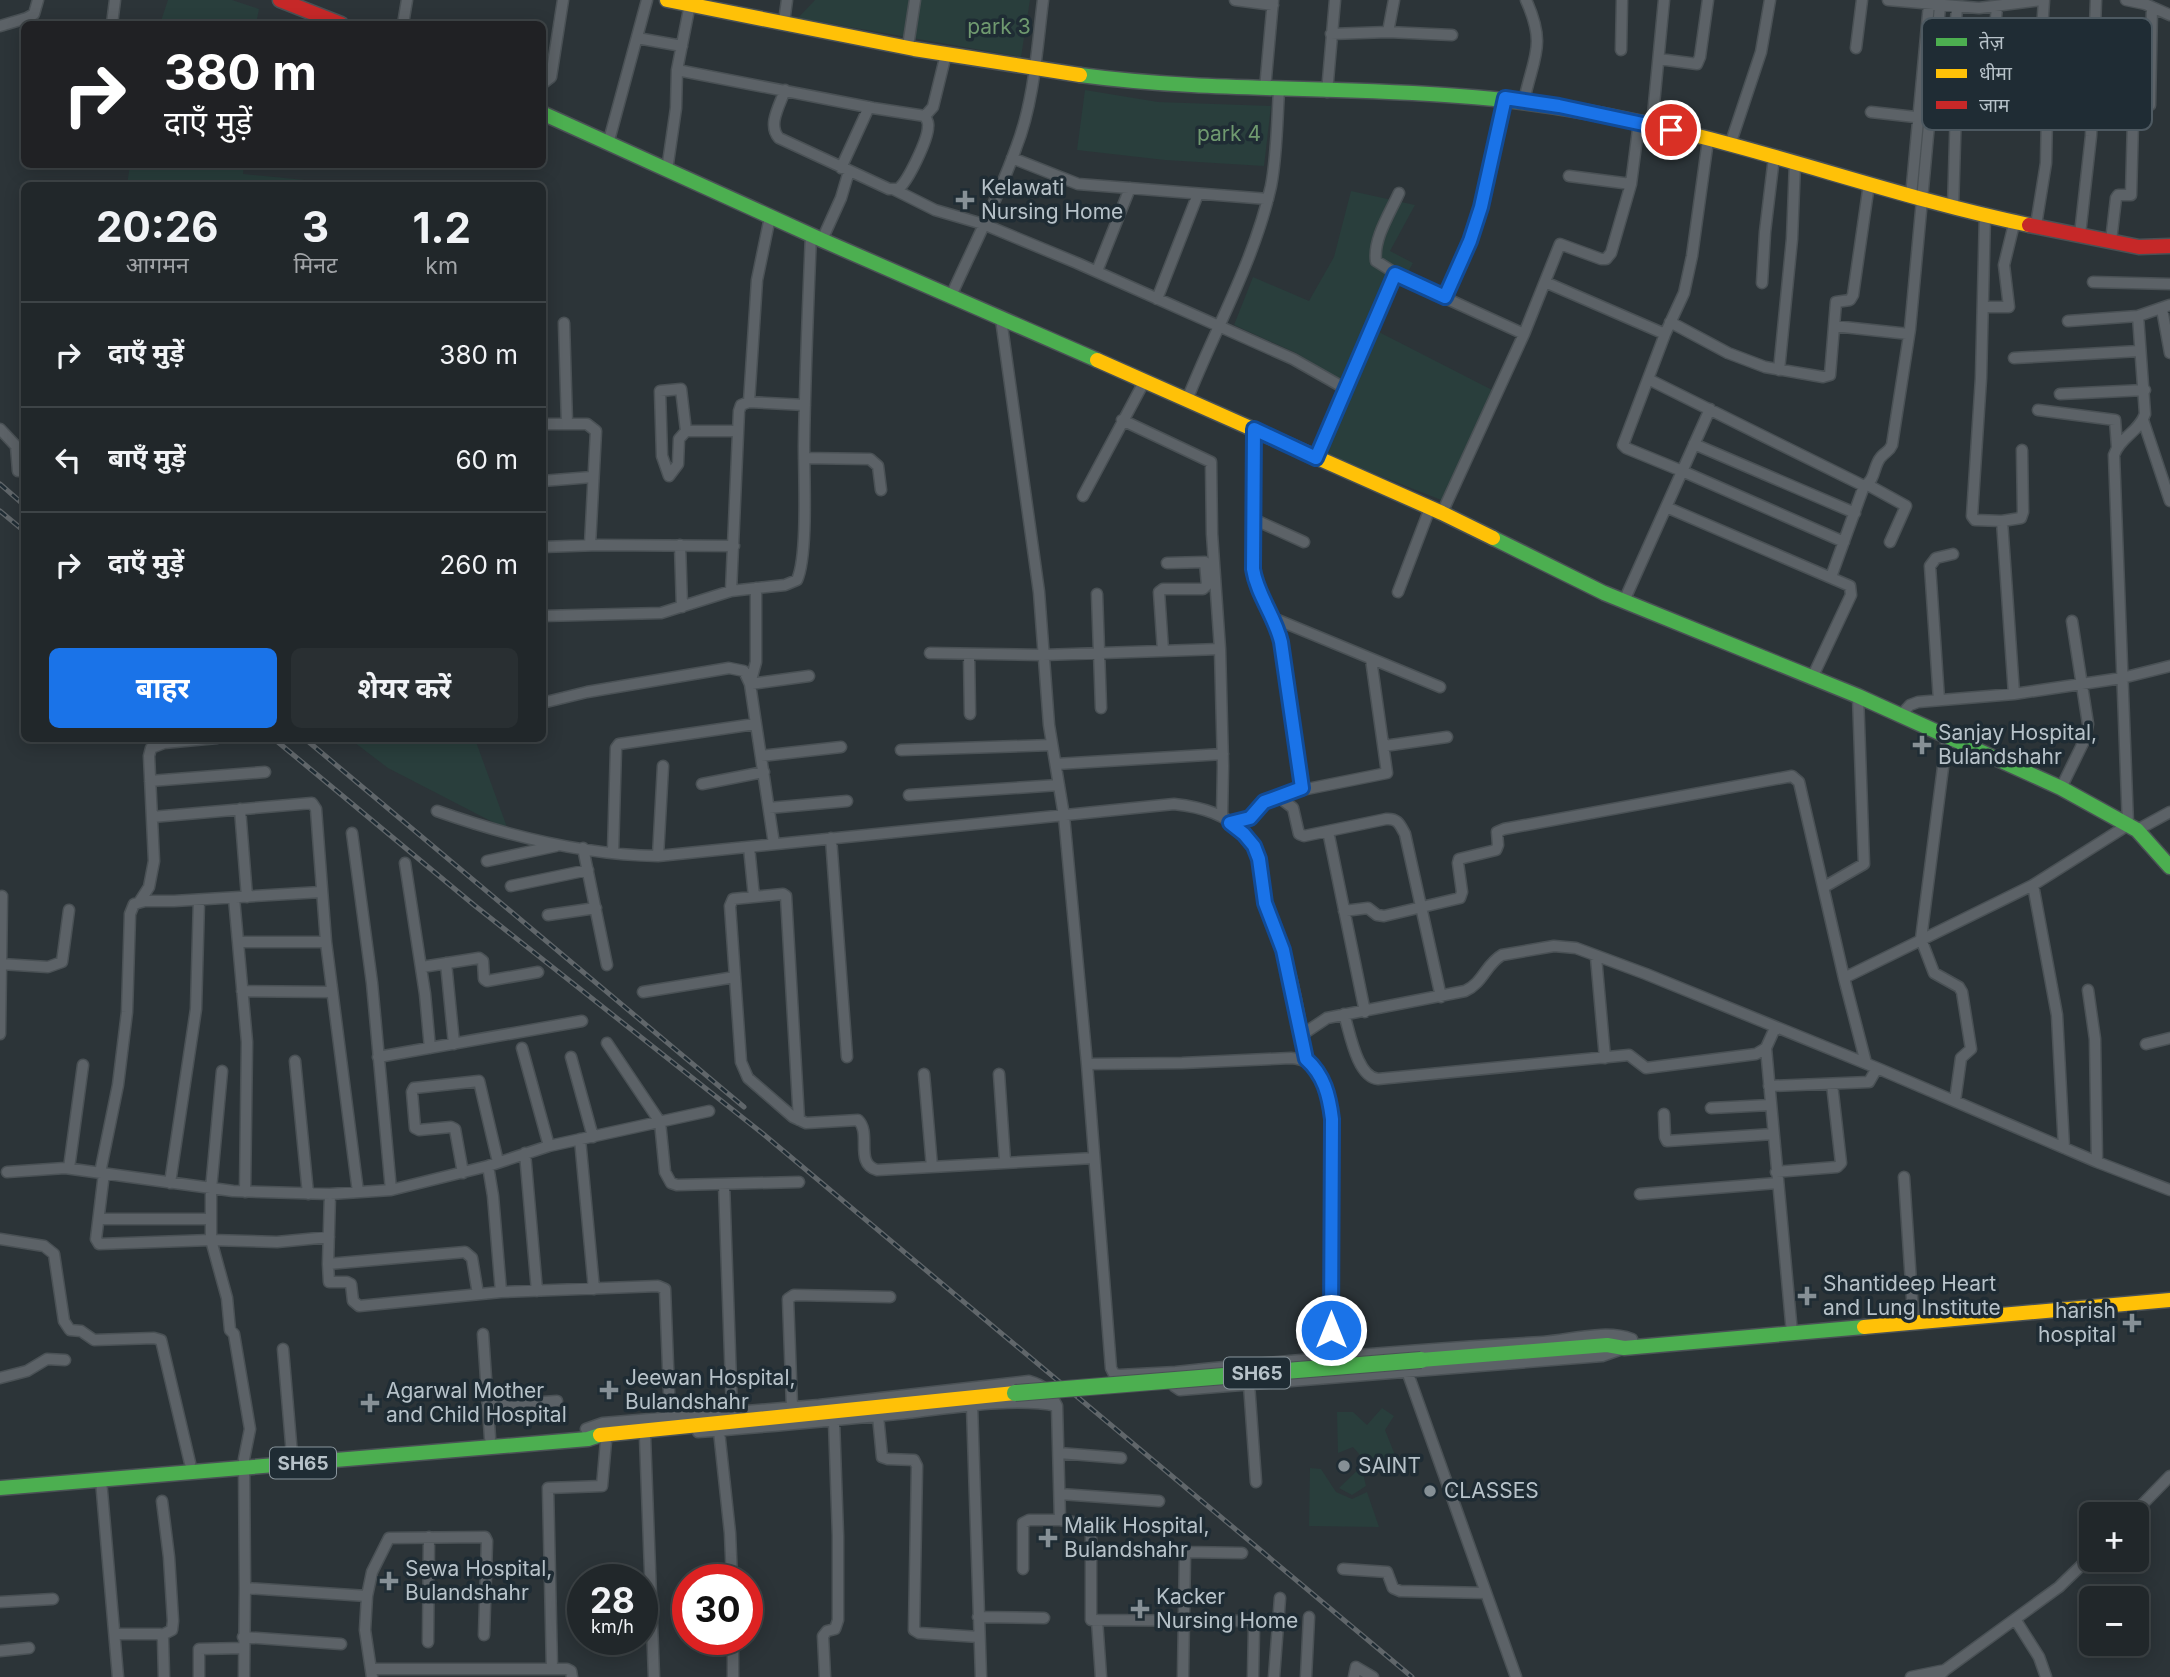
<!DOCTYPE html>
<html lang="hi">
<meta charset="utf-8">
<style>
:root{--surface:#21272a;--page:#292f32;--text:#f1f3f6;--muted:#a2a5a8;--line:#3e4447;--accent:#1a73e8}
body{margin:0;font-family:Inter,"Noto Sans Devanagari",sans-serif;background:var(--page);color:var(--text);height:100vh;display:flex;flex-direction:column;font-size:26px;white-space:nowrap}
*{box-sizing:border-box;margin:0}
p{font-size:23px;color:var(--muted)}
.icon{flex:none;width:38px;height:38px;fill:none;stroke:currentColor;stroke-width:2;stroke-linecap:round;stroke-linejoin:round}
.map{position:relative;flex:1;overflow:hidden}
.drawer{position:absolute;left:21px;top:182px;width:525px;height:560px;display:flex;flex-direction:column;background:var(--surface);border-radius:10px;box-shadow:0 4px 18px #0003,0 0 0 2px var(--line)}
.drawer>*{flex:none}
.banner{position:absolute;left:21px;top:21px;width:525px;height:147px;border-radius:10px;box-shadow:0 4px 18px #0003,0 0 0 2px var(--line);background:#202124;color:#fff;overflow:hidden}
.controls{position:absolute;left:2079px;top:1502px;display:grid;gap:14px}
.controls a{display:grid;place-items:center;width:70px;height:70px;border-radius:10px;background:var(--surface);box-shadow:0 4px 18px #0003,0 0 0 2px var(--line);font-size:35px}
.speed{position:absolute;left:567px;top:1564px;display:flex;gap:14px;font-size:35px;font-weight:700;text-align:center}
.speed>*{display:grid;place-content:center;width:91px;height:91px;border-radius:50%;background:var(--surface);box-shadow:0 4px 18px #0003,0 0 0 2px var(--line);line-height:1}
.speed small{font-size:18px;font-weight:400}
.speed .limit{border:10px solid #d22;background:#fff;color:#111}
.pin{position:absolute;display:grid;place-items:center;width:60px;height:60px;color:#fff;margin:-30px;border:4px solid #fff;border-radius:50%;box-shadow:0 2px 7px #0007}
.me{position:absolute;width:77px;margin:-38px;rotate:0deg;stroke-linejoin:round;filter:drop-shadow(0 0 5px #0008)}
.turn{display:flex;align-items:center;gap:24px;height:147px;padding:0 28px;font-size:32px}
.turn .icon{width:91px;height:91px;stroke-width:2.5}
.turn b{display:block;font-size:49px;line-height:60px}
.eta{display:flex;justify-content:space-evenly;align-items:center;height:119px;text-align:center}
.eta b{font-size:42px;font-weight:700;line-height:49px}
.button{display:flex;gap:14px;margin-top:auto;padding:14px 28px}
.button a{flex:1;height:80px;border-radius:10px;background:var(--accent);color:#fff;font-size:28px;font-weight:700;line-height:80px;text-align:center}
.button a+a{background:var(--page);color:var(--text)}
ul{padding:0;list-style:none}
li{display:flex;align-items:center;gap:21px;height:105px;padding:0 28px;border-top:2px solid var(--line)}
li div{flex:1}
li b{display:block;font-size:26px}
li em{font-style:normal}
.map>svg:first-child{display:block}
.green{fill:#293e3c}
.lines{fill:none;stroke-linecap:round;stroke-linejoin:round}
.street-casing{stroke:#4a5155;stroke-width:13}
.fast-casing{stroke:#4a5155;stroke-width:17}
.slow-casing{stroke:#4a5155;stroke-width:17}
.jam-casing{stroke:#4a5155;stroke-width:17}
.street{stroke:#5c6267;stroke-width:10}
.fast{stroke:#4caf50;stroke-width:14}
.slow{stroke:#ffc107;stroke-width:14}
.jam{stroke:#c62828;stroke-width:14}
.rail-casing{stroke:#60666a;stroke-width:5}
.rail{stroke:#1f2c34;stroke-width:2.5;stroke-dasharray:8;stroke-linecap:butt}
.fast-bridge-casing{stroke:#4a5155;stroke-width:18;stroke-linecap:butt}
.fast-bridge{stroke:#4caf50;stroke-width:16}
.route-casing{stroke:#114b97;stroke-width:18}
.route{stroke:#1a73e8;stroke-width:12}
.poi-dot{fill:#869096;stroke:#1f2c34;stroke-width:2.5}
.labels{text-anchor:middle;stroke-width:7;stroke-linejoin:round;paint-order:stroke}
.shield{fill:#1f2c34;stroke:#89959c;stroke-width:2}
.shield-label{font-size:19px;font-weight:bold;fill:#b7c2c9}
.park-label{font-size:21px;fill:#6f996f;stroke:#1f2c34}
.poi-label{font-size:21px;fill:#b7c2c9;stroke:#1f2c34;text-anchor:start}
.key{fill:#1f2c34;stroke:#4d5961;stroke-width:2}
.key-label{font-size:19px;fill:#b7c2c9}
</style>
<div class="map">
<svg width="2170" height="1677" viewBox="0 0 2170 1677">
<rect width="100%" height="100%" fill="#2c3438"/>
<path class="green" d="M168,0H232L259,9L256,24H160Z
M815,0H1030L1021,57L798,18Z
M1085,90L1158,102L1271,106L1264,166L1165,160L1077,150Z
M130,165H244L243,174L356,185H127Z
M1351,191L1415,205L1390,251L1413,263L1375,330L1500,394L1449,503L1311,449L1343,382L1296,353L1234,325L1253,277L1309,301L1334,257Z
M350,739H475L508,830L388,768Z
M1382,1408L1394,1416L1385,1430L1395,1455L1384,1469L1381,1463L1362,1469L1366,1486L1352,1495L1339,1488L1366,1462L1353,1447L1338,1453L1337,1412H1353L1367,1425Z
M1310,1468L1321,1469L1336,1492L1352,1499L1367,1492L1379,1527L1309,1526Z"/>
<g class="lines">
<defs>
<path id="street" d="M1235,0L1273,5
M1888,0L1979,8L2042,0
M2126,0L2145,4L2170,15
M784,22L787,0
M112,24L115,0
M403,24L407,0
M0,26L27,18L34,14L38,0
M1388,32L1394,0
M1331,34L1388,32L1452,35
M637,38L682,46
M908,46L915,0
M1856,48L1862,0
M1621,50L1622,0
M1659,59L1697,64L1700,57L1708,0
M677,70L873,108L925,116L933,107L946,54
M542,84L551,77L563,0
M1951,86L1957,7
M1265,89L1273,0
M785,90C780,105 767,125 779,138L889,189H898C908,182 928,139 928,127C929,122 927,121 925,116
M1327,92L1335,0
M1524,101C1533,57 1547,46 1526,0
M2150,105L2152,7
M1987,111L1997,7
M1871,112L1924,118
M1652,125L1664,0
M1708,140L1692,256L1684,293L1665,334L1623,445L1626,448L1682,471L1844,542
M608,144L647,0
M1730,145L1761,52L1770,0
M1012,158L1078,184L1268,199
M841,168L869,107
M667,170L676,108L677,70L690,4
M1569,176L1631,184
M893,189L935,210L983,224L1077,263L1293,359L1346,389
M1399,193C1390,213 1373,239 1376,261L1406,280L1524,334
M1911,196L1929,4
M1953,208L1956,107
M1985,214L1981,378L1972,516L1975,520L2002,521L2021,518L2023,512L2022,450
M2036,225L2046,163L2047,114L2038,109L2037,105L2044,0
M2080,234L2091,136L2096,0
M822,240L841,198L849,171
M2111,241L2116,198L2118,195H2131L2133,121
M1097,271L1130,188
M1545,282L1665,334
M2093,282L2170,284
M1762,283L1765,232L1774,157
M951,296C973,247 998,199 1016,148C1034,102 1037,49 1043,0
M1445,297L1470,241L1481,207L1505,98
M1157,299L1198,194
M1984,307H2009L2004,265L2015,220
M2162,309L2170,353
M1001,319L1039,592L1049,725L1064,816L1087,1064L1182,1063L1291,1058C1324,1060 1328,1091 1332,1119L1331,1378
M2068,321L2138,316
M1670,322L1728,353L1765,367L1823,377L1830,375L1836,302L1850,300L1853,295L1869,184
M564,323L567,424
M1834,326L1909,334
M2014,358L2139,351
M1779,370L1792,239L1795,163
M1648,379L1864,486
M2060,394L2145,390
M1187,400C1215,329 1254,262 1271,186C1277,155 1277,122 1279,90
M749,402L757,280L770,217
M2038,410L2115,420L2117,446
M1122,420L1211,462L1212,534L1220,649
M2143,420L2170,501
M542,424H587L596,431L590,545
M0,429L16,446L18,471
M1254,429L1253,569L1255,584L1273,618L1281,642L1302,788
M1694,444L1855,513
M804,458L870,459L878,466L881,490
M1316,458L1395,274
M669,476L662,456L660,391L681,389L686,431
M669,476L678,464L679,439L686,431H738
M542,481L592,477
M1868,485L1906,506L1890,542
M1083,496L1144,382
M1666,507L1850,586L1851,595L1812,678
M1442,513L1524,334L1560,244L1601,259H1606L1611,253L1631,184L1639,122
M1253,519L1304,542
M2002,521L2014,694
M680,545L682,607
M542,547L599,545L734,546
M1831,577L1864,486C1876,480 1873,466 1881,457C1886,451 1889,452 1892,445L1910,329L1940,6
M756,588V662L750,684L809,676
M731,591L739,411L741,405L749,402L805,405
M1398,592L1430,508
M1097,594L1101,708
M1624,601L1710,409
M542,616L661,613L731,591L785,585L797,580C808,556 804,476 804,446C805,376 808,305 811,235
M1273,618L1440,687
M1163,651L1159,592L1163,589H1203L1207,585L1205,562L1167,563
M930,653L1043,655L1220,649L1223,766L1222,817
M969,654L970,714
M1939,700L1930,566L1936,558L1953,554
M542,703L587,692L729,668L744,671L750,684L774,844
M1900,716L1910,705L1918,702L2014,694L2122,678L2170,666
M1947,736L1921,939L1934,973L1959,987L1962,992L1971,1049L1961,1058L1955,1101
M1384,746L1447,737
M901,750L1052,745
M761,756L841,747
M1056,764L1223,754
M150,781L265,772
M702,784L764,772
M2061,788L2085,739L2088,724L2072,621
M1282,794L1284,801L1293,808L1299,834L1304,836L1386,819C1398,818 1400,825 1405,834L1441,997
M909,795L1059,785
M769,808L847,801
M240,809L247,897
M437,811C508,836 583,855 658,856L1174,804C1201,807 1228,814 1246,836C1263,855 1260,879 1265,902C1268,918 1278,933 1283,948C1294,983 1301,1022 1306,1059
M152,817L312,803L316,809L326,942
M1230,823L1250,818L1264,802L1282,794L1387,773L1371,659
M2137,830L2170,812
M1328,831L1365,1012
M352,833L372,983L391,1190
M831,838L847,1057
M749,847L754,897
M583,848L607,965
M613,852L616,748L619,744L755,724
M658,856L663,766
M487,861L556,846
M405,863L425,994L430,1048
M2033,885L2057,1015L2064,1148
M511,886L588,870
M1824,887L1864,864L1858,696
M234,898L247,1042L245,1192
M140,901L149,887L154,861L149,756L151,748L164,743L217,738
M1344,911L1368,908L1377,915L1384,916L1460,898L1462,892L1458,863L1459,859L1496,850L1498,845L1497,832L1504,829L1792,776L1799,782L1844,978
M548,915L596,908
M238,942H326L358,1192
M1596,957L1605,1058
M446,963L454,1044
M1,964L48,967L62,962L69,910
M422,967L479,958L483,961L484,979L487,981L538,972
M2088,990L2095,1039L2097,1162
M242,991L332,992
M643,992L735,977
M1344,1014C1350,1033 1357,1077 1378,1079L1629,1055L1646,1068L1756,1054L1766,1048L1775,1028
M0,1034L2,896
M1303,1034L1327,1018L1465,991C1483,983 1486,964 1502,955L1554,946L1576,948L1646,974L1877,1068L2097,1162L2170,1190
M607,1043L660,1122L665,1172L671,1183L677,1185L799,1182
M2146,1044L2170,1038
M522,1048L549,1146
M1766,1048L1792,1333
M378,1057L582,1021
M571,1057L593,1137
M295,1061L308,1194
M1866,1063L1844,978L2033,885L2128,825L2114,455C2120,437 2139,432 2145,414L2138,316L2170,305
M1087,1064L1111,1368L1114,1374L1119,1375L1176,1372
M222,1071L211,1189V1240L227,1298L230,1330L234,1334L250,1429L244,1459L245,1588L367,1596L365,1630L372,1677
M924,1074L932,1167
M999,1074L1005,1162
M1769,1086L1869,1082L1877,1068
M1711,1108L1770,1105
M1664,1114L1665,1137L1667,1141L1773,1134
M799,1120L786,896L783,894L733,899L730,906L741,1062L748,1078L793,1117L806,1123L858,1120C872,1133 854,1164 877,1170L1094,1158
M580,1139L594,1289
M525,1153L537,1291
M488,1166L493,1196L501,1292L658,1286L665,1289L670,1417
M69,1168L83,1065
M7,1172L65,1168L233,1191L330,1194L391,1190L488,1166L549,1146L709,1111
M1776,1172L1837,1167L1841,1163L1832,1084
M100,1173L118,1085L127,1012L130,914L134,904L145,901H174L321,892
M104,1173L96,1239L99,1244L211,1240L277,1242L329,1237
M463,1173L455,1129L451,1127L419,1130L415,1128L412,1092L414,1088L479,1081L498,1162
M1904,1177L1913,1313
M170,1183L196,1009L199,900
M724,1184L732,1411
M330,1194L328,1264L465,1252L472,1258L478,1294
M1640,1194L1777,1183
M99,1219H211
M0,1239L44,1246L54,1254L64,1321L70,1330L81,1331L94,1340L154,1338L161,1340L190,1463
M328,1264L329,1282H347L351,1284L353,1301L359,1306L501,1292
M483,1334L490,1438
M283,1349L292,1455
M1622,1349L1602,1356L1180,1390L1174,1386L1173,1375L1176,1372L1204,1369C1317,1358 1429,1348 1543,1342C1571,1340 1605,1329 1632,1339
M1407,1371L1516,1677
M0,1378L27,1371L47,1359L65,1360
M1249,1384L1256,1482
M487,1406L557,1401
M972,1406L981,1677
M792,1407L788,1299L794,1295L890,1297
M878,1416L882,1457L888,1459L914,1460L917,1466L914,1630L919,1633L979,1637
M586,1429L603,1423L819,1405L1029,1381C1044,1385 1050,1392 1057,1406L1060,1520L1085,1524L1091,1529V1620L1251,1621L1254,1627L1253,1677
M719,1431L730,1533L732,1580
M698,1432C768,1427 837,1420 907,1413C952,1408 1013,1397 1057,1406
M645,1437L654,1677
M1059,1453L1121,1458
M101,1480L118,1677
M1060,1494L1159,1501
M2133,1514L2170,1476
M1153,1551L1185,1552L1183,1677
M1185,1552L1242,1553
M1023,1569V1523L1029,1520H1060
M1343,1569L1387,1572L1393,1588L1400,1591L1486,1593
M367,1596L372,1572L389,1538L485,1537L487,1541L484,1635
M0,1602L53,1599
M978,1617L1044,1618
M2015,1619L2039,1657L2046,1677
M1097,1620L1101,1677
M115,1634H160L163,1639L164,1677
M162,1635L172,1630L173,1621L169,1557L162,1501
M243,1637L341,1644
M733,1640V1677
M428,1642L429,1537
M0,1651L29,1648
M371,1669H567L571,1671L572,1677
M552,1669L548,1488L602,1486L606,1441
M199,1677V1649L243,1648
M244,1677L245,1588
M825,1677L823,1636L827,1631L835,1629L838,1620V1536L834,1421
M1274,1677L1280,1598
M1306,1677L1309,1617
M1354,1677L1356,1667L1373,1677
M1911,1677L1945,1670
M1938,1677L1945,1670L2059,1587L2091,1556"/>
<path id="fast" d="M1080,75C1206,92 1332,86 1459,96C1521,100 1582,110 1643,123
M542,113L822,240L1097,360
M1493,538L1604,593L1858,696L2061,788L2137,830L2170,867
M1421,1360L1607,1345L1624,1348L1864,1327
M0,1488L588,1439L600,1435"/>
<path id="slow" d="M667,0L914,49L1080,75
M1643,123C1773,151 1898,198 2029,225
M1097,360L1442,513L1493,538
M1864,1327L2170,1300
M600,1435L1015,1393"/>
<path id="jam" d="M280,0L341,24
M2029,225L2139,247L2170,246"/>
</defs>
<use href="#street" class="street-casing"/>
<use href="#fast" class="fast-casing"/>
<use href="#slow" class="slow-casing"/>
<use href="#jam" class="jam-casing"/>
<use href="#street" class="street"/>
<use href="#fast" class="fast"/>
<use href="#slow" class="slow"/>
<use href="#jam" class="jam"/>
<defs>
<path id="rail" d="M0,484L24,505
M0,511L24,531
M273,738L474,905L762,1133L1412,1677
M304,738L744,1107"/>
</defs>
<use href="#rail" class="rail-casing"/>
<use href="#rail" class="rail"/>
<defs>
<path id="fast-bridge" d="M1015,1393L1421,1360"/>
</defs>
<use href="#fast-bridge" class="fast-bridge-casing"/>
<use href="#fast-bridge" class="fast-bridge"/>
</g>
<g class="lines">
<defs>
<path id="route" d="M1331,1330L1332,1119C1329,1095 1324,1075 1306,1059L1283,950L1265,903L1259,859L1254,846L1244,834L1230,823L1250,818L1264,802L1302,788L1281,642C1275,616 1257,595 1253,569L1254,429L1316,458L1395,274L1445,297L1470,241L1481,207L1505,98L1559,106L1671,130"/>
</defs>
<use href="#route" class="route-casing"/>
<use href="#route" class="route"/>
</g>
<g class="poi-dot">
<path d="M961.5 189.5h7v7h7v7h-7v7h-7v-7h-7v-7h7z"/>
<path d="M1918.5 734.5h7v7h7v7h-7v7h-7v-7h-7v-7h7z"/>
<path d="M1803.5 1285.5h7v7h7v7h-7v7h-7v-7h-7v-7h7z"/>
<path d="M2128.5 1312.5h7v7h7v7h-7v7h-7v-7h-7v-7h7z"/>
<path d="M605.5 1379.5h7v7h7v7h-7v7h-7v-7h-7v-7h7z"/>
<path d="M366.5 1392.5h7v7h7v7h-7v7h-7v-7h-7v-7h7z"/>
<circle cx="1344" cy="1466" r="7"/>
<circle cx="1430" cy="1491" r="7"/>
<path d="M1044.5 1527.5h7v7h7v7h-7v7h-7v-7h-7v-7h7z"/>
<path d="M385.5 1570.5h7v7h7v7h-7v7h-7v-7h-7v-7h7z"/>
<path d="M1136.5 1598.5h7v7h7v7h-7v7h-7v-7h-7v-7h7z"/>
</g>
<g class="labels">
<g class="shield">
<rect x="1224" y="1357.5" width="66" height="31" rx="5"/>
<rect x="270" y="1447.5" width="66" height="31" rx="5"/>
</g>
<g class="shield-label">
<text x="1257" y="1380">SH65</text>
<text x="303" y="1470">SH65</text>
</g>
<g class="park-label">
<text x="999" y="34">park 3</text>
<text x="1229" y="141">park 4</text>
</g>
<g class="poi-label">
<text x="981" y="195">Kelawati<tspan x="981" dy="24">Nursing Home</tspan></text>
<text x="1938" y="740">Sanjay Hospital,<tspan x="1938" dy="24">Bulandshahr</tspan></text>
<text x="1823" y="1291">Shantideep Heart<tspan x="1823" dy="24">and Lung Institute</tspan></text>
<text x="2116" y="1318" text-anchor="end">harish<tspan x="2116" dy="24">hospital</tspan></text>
<text x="625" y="1385">Jeewan Hospital,<tspan x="625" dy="24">Bulandshahr</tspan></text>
<text x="386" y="1398">Agarwal Mother<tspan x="386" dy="24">and Child Hospital</tspan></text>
<text x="1358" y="1473">SAINT</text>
<text x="1444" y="1498">CLASSES</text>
<text x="1064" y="1533">Malik Hospital,<tspan x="1064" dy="24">Bulandshahr</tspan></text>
<text x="405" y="1576">Sewa Hospital,<tspan x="405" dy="24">Bulandshahr</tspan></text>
<text x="1156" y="1604">Kacker<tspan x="1156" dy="24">Nursing Home</tspan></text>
</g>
</g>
<rect x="1922" y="18" width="230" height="112" rx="10" class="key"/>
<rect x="1936" y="38" width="31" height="8" fill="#4caf50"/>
<rect x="1936" y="69" width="31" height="9" fill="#ffc107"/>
<rect x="1936" y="101" width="31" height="8" fill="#c62828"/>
<g class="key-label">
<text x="1979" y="49">तेज़</text>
<text x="1979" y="80">धीमा</text>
<text x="1979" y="112">जाम</text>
</g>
</svg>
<div class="controls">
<a>+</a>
<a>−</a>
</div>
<div class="speed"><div>28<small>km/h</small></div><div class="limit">30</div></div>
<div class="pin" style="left:1671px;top:130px;background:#d93025"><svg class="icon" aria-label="arrive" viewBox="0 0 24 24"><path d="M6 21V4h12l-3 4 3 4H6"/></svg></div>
<svg class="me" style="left:1331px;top:1330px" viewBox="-20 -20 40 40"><circle r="17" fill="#1a73e8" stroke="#fff" stroke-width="3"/><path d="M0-11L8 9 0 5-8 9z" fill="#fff"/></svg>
<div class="banner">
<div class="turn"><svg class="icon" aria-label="right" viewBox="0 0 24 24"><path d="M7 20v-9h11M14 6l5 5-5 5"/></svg><div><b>380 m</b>दाएँ मुड़ें</div></div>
</div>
<section class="drawer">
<div class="eta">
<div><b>20:26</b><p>आगमन</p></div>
<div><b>3</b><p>मिनट</p></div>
<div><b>1.2</b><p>km</p></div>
</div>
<ul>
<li><svg class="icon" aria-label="right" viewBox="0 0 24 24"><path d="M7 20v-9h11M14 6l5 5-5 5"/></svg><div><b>दाएँ मुड़ें</b></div><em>380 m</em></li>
<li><svg class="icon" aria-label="left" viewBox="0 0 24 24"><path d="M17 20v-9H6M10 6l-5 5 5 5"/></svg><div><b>बाएँ मुड़ें</b></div><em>60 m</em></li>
<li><svg class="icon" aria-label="right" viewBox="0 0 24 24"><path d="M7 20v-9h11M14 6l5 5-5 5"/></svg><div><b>दाएँ मुड़ें</b></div><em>260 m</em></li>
</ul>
<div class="button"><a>बाहर</a><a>शेयर करें</a></div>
</section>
</div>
